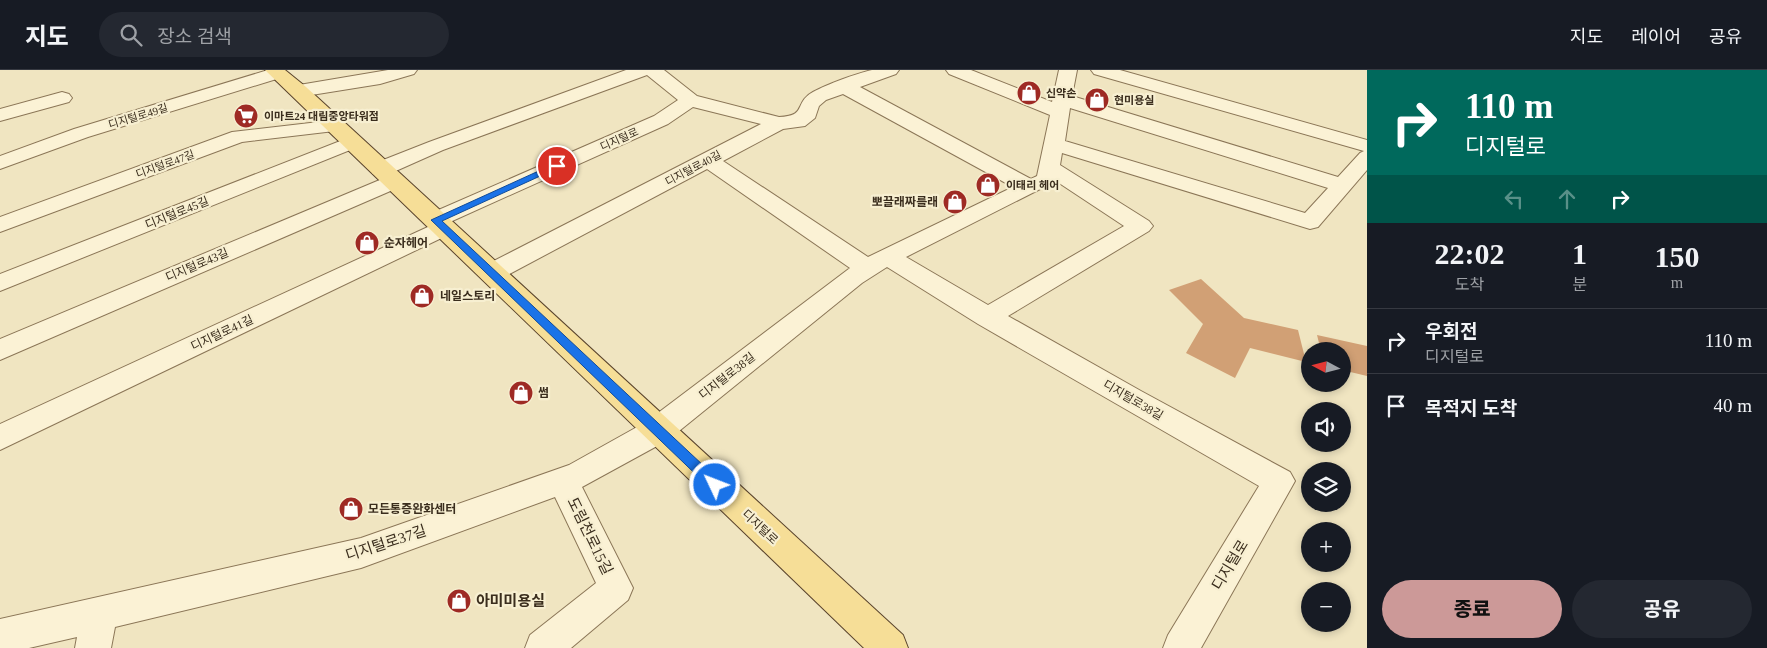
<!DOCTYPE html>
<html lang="ko">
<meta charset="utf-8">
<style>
:root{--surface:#171b24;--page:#242831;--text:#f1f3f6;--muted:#9ea1a6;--line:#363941;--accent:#cc9998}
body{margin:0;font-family:"Times New Roman","Noto Sans KR",serif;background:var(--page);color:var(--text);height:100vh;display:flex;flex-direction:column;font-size:19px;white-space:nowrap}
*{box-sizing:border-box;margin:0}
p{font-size:16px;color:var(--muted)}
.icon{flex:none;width:28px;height:28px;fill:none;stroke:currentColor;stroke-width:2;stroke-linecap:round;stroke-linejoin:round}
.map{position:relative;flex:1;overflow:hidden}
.side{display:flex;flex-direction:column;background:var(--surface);width:400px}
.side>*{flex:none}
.top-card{background:#00695c;color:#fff;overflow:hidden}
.needle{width:32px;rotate:277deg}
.tools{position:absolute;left:1301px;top:272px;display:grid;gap:10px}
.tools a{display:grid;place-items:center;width:50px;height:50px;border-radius:50%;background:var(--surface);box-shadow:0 2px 8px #0003;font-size:25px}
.pin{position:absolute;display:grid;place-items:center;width:42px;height:42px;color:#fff;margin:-21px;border:2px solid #fff;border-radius:50%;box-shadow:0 1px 5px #0007}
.me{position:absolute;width:55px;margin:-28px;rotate:313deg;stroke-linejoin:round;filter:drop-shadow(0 0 4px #0008)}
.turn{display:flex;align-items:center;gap:18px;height:105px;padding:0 15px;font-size:22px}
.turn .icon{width:65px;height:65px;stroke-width:2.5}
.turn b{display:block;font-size:35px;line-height:42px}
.lanes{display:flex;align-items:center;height:48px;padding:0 15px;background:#0003;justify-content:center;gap:25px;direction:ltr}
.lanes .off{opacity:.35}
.eta{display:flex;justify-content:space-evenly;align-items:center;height:85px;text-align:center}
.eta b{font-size:30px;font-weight:800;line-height:35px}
.button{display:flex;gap:10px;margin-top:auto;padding:10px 15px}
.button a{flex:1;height:58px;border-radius:30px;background:var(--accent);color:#111;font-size:20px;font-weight:800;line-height:58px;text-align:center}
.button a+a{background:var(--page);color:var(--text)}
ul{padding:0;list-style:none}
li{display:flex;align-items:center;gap:15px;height:65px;padding:0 15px;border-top:1px solid var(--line)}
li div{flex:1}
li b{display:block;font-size:19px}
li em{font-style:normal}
header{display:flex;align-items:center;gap:30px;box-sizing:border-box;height:70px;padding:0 25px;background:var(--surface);border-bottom:1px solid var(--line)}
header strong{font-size:24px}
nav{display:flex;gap:28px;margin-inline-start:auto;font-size:18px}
.search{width:350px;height:45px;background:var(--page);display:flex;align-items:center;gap:12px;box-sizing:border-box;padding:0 18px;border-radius:28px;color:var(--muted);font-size:19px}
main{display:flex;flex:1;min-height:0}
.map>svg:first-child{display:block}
.building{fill:#d1a075}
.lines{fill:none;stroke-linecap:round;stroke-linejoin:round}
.minor-casing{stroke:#8b7657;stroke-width:2}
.major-casing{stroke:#59432c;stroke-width:2}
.minor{fill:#fbf2d5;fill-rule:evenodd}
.major{fill:#f6de97;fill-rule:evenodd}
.route{fill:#1a73e8;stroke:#114b97}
.labels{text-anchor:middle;stroke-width:4.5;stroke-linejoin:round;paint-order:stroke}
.far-poi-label{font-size:11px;font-weight:bold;fill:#3a2d1d;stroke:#f7efd1;text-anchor:start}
.far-street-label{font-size:11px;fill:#3a2d1d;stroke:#f7efd1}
.poi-label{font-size:12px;font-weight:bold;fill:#3a2d1d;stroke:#f7efd1;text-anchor:start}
.street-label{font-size:12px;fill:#3a2d1d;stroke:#f7efd1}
.near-street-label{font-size:15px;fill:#3a2d1d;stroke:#f7efd1}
.near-poi-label{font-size:15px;font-weight:bold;fill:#3a2d1d;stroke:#f7efd1;text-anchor:start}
</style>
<header>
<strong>지도</strong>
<div class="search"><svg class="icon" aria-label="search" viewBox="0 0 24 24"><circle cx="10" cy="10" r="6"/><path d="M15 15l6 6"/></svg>장소 검색</div>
<nav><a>지도</a><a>레이어</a><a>공유</a></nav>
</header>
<main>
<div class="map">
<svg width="1367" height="578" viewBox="0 0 1367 578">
<rect width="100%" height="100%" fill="#f0e5c1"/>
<path class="building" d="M1201,209L1244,248L1298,260L1306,292L1250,278L1235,308L1186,283L1203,254L1169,220Z
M1317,265L1367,276V306L1342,300V281H1321Z"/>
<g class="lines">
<defs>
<path id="minor" d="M268,0H284L286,3L283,7L88,67L0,99V86L74,59Z
M388,0H417L414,4L380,14L299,27L292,25L290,21L292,17L299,15Z
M626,0H664L697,26L779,47C808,46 793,33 813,22C828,14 855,4 872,0C880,0 890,0 899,0L896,4L860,17L1031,109L1037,106L1050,45L949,4L946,0H971L1052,32L1059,0H1077L1072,26L1338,107L1360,83L1364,81L1094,4L1091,0H1120L1367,70V100L1318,157L1310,159L1062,83L1060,95L1149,151L1153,156L1149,161L1008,246L1141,321L1290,402L1295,411L1290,420L1201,578H1163L1168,565L1259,416L978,254L887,197L862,213L668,370L582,417L633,518L628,530L571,578H525L530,565L596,513L555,427L361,498L115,557L111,578H75L77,567L29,578H0V549L361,468L569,395L646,352L850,198L707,99L500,209L491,211L482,209L479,203L482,197L761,54L693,37L668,54L450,152L456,158L452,163L0,380V354L430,156L424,150L427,145L654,46L678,30L647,5L443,80L389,104L381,105L373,104L370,99L373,94L429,72ZM843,24L1013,117L868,187L723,91L783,59L805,56L815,48L819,36L826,30ZM1070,38L1328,118L1305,143L1065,71ZM1056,111L1124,156L988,235L906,187Z
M62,22L69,24L72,28L69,32L0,51V39Z
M336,50L343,52L346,56L343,60L242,72L0,162V147L232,62Z
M353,66L360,68L363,72L360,76L0,221V204Z
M394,104L402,106L405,111L402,116L0,290V269Z"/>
<path id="major" d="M265,0H285L306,17L903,565L908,578H864Z"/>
</defs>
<use href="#minor" class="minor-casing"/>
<use href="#major" class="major-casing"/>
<use href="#minor" class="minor"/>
<use href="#major" class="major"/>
</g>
<path class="route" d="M554,94L562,96L442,151L720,411L722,415L720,419H711L431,150Z"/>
<defs>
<symbol id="shop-disc" viewBox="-11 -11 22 22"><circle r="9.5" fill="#9e2a24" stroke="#f7efd1"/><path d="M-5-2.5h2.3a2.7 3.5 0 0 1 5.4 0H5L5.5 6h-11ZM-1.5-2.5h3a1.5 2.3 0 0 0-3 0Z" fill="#fff"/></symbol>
<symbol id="supermarket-disc" viewBox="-11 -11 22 22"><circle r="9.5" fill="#9e2a24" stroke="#f7efd1"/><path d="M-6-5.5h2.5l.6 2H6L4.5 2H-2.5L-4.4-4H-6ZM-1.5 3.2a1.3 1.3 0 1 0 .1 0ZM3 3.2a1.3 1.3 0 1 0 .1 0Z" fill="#fff"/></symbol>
</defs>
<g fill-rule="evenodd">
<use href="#shop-disc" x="1015" y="9" width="28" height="28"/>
<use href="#shop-disc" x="1083" y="16" width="28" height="28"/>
<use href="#supermarket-disc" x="232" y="32" width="28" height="28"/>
<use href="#shop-disc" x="974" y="101" width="28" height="28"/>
<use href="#shop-disc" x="941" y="118" width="28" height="28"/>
<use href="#shop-disc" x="353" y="159" width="28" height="28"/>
<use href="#shop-disc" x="408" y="212" width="28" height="28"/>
<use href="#shop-disc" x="507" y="309" width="28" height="28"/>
<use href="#shop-disc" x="337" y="425" width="28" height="28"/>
<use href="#shop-disc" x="445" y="517" width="28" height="28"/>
</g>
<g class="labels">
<g class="far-poi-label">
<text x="1046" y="27">신약손</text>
<text x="1114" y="34">현미용실</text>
<text x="264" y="50">이마트24 대림중앙타워점</text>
<text x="1006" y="119">이태리 헤어</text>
</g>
<g class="far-street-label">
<text transform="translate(138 46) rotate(-17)" y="4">디지털로49길</text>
<text transform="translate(619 69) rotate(-24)" y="4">디지털로</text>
<text transform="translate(165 94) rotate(-20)" y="4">디지털로47길</text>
<text transform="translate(693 98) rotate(-28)" y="4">디지털로40길</text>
</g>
<g class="poi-label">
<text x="938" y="136" text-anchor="end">뽀끌래짜를래</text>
<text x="384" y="177">순자헤어</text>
<text x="440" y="230">네일스토리</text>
<text x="538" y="327">썸</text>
<text x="368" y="443">모든통증완화센터</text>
</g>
<g class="street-label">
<text transform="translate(177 143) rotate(-22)" y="4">디지털로45길</text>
<text transform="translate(197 195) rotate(-23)" y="4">디지털로43길</text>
<text transform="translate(222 263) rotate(-25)" y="4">디지털로41길</text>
<text transform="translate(727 306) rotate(-38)" y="4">디지털로38길</text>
<text transform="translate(1133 330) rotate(30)" y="4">디지털로38길</text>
<text transform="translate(760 457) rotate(43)" y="4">디지털로</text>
</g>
<g class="near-street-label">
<text transform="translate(590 466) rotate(64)" y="5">도림천로15길</text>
<text transform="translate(386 473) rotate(-18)" y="5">디지털로37길</text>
<text transform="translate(1230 495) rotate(-59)" y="5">디지털로</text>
</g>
<g class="near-poi-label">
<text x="476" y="536">아미미용실</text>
</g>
</g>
</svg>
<div class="tools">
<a><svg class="needle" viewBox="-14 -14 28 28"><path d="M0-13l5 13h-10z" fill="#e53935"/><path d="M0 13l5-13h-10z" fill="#9ea1a6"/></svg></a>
<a><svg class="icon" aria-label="sound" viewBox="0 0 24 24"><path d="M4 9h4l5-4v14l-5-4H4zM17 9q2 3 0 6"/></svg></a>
<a><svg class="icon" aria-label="layers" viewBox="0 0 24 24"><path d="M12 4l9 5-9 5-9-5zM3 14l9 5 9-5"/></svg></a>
<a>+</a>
<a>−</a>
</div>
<div class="pin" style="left:557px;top:96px;background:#d93025"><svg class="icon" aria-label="arrive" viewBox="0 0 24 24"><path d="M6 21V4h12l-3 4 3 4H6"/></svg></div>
<svg class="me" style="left:715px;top:415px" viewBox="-20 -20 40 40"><circle r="17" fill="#1a73e8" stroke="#fff" stroke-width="3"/><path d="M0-11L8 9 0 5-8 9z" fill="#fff"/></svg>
</div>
<section class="side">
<div class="top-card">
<div class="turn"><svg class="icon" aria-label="right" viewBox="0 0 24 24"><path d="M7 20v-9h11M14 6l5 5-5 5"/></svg><div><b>110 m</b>디지털로</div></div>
<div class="lanes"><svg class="icon off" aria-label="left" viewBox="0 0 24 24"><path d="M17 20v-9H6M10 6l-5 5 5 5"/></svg><svg class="icon off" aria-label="ahead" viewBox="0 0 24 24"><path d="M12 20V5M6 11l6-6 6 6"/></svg><svg class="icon" aria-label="right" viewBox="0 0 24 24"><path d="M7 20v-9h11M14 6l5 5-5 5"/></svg></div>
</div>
<div class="eta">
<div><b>22:02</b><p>도착</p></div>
<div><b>1</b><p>분</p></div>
<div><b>150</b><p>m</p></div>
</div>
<ul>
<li><svg class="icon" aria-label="right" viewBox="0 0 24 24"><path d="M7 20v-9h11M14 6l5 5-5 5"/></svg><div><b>우회전</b><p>디지털로</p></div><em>110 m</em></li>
<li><svg class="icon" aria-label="arrive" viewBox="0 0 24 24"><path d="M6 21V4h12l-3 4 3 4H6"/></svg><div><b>목적지 도착</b></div><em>40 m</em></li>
</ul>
<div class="button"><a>종료</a><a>공유</a></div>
</section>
</main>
